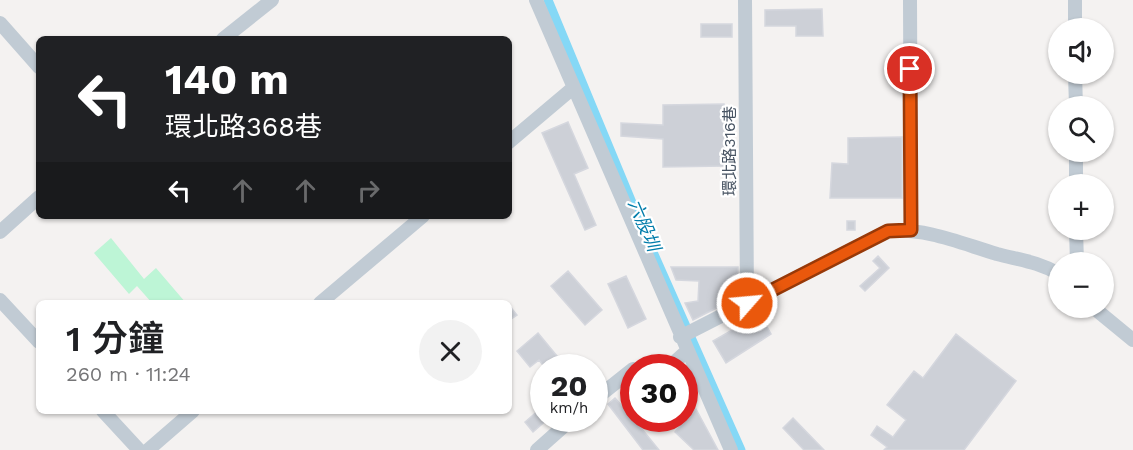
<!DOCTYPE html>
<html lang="zh-TW">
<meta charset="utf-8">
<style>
:root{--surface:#fff;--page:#f2f2f2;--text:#202124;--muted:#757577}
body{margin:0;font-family:"Work Sans","Noto Sans TC",sans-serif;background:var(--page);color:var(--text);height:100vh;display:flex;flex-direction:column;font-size:22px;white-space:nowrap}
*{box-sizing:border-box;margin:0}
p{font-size:20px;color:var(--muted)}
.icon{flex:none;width:33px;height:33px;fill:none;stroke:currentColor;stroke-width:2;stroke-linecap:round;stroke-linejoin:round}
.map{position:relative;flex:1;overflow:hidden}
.drawer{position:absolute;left:36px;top:300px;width:476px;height:114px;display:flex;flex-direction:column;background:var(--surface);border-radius:9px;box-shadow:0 2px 4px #0004}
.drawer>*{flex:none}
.hud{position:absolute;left:36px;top:36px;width:476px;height:183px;border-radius:9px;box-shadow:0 2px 4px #0004;background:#202124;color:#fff;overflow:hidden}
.tools{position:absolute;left:1048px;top:18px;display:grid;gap:12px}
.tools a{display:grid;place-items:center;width:66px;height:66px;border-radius:50%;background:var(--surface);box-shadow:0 2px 4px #0004;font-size:30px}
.speed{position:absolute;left:530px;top:354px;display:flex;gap:12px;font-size:30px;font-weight:700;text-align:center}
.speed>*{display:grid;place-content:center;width:78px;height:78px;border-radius:50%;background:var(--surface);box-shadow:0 2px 4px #0004;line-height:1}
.speed small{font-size:15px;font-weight:400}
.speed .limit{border:9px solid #d22;background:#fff;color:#111}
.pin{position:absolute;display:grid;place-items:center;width:51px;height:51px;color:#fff;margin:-26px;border:3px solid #fff;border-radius:50%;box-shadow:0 2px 6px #0007}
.me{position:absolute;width:66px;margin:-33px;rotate:63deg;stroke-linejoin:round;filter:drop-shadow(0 0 4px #0008)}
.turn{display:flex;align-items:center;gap:21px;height:126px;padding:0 30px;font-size:27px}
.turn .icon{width:78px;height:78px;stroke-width:2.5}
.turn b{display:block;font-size:42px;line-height:51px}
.lanes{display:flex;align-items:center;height:57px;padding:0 30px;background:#0003;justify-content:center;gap:30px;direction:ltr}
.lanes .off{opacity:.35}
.round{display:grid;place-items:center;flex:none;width:63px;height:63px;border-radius:32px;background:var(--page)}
.overview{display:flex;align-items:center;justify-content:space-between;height:102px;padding:0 30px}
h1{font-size:36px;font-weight:600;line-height:45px}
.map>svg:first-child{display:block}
.green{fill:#bdf5d6}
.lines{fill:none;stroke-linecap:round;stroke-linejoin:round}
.canal{stroke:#85d8f6;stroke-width:9}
.building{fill:#cdd0d7;stroke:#d5d7de;stroke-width:1.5}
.minor{stroke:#c1cbd4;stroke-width:14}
.route-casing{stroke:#983908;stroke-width:15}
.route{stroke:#ea580c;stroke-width:10}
.labels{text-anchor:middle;stroke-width:4.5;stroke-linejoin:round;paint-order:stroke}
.street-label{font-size:16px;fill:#475362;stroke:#fff}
.water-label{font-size:18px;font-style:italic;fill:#027dab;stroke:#fff}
</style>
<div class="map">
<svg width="1133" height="450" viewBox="0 0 1133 450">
<rect width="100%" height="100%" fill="#f4f2f1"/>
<path class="green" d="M111,238L144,279L156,268L186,303H152L137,286L129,294L94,253Z"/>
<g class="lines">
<path class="canal" d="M548,0L645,234L741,450"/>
</g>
<path class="building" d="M822,9L823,36H796V26H765V10Z
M701,24H732V37H701Z
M724,104L725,166L663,167V139L621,136V123L663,125V105Z
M568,122L588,168L574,174L596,225L585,230L542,133Z
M902,137V198H830L832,163L848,164V138Z
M847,221H855V230H847Z
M878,256L889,268L865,291L860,286L880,268L873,261Z
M671,267H738V297L693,320L685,303L698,301L699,281L676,280Z
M568,271L602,310L585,325L551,286Z
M626,276L646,319L628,328L608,284Z
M508,304L517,315L508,321Z
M760,314L771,334L726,363L713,341Z
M538,333L557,356L555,358L563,368H545L539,360L530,367L517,351Z
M956,334L1016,381L964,450H884L887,447L871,435L877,426L893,437L906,420L887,405L914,371L923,378Z
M615,398L637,423L659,450H643L608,404Z
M540,409L543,418H549L533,432L525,422Z
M696,409L718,450H694L675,432Z
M793,418L824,450H804L783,428Z"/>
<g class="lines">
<path class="minor" d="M536,0L731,450
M745,0L747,303
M910,0L911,230
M1075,0V28
M0,23L39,67
M223,39L272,0
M1075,74L1076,106
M508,143L573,88
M1076,152V184
M1076,230L1077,262
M0,232L39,197
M0,300L39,342
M320,303L423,216
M1094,308L1133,340
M680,337L888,231C927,228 960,243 997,254C1020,260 1039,262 1059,274
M668,368L687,351
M594,400L633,369
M103,411L139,450
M148,450L193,411
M537,450L573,418"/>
</g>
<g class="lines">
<defs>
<path id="route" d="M747,303L888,231L911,230L910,69"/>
</defs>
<use href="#route" class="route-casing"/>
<use href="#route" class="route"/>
</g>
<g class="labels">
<g class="street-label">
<text transform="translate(729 151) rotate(-90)" y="6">環北路316巷</text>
</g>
<g class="water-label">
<text transform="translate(644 225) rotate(67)" y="6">六股圳</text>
</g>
</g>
</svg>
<div class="tools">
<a><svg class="icon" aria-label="sound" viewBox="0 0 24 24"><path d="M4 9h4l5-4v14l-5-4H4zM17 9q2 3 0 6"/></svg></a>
<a><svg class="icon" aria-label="search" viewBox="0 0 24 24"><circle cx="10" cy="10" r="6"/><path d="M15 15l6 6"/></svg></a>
<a>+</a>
<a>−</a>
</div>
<div class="speed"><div>20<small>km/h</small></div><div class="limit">30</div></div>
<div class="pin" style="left:910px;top:69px;background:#d93025"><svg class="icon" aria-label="arrive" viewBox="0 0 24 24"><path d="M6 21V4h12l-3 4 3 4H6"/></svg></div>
<svg class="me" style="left:747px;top:303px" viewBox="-20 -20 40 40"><circle r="17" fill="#ea580c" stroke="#fff" stroke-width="3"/><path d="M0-11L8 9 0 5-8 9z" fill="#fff"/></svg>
<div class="hud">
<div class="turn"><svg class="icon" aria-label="left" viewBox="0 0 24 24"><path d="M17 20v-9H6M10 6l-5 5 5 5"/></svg><div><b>140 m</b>環北路368巷</div></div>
<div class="lanes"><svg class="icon" aria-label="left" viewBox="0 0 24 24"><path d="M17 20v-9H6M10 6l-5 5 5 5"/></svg><svg class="icon off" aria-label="ahead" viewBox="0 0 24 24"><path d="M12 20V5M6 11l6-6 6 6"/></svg><svg class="icon off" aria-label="ahead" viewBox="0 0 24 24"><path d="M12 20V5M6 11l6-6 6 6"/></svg><svg class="icon off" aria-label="right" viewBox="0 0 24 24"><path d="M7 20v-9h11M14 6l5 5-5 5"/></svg></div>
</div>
<section class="drawer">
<div class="overview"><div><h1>1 分鐘</h1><p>260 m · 11:24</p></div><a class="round"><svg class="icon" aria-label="close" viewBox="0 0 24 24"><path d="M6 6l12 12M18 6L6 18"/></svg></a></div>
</section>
</div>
